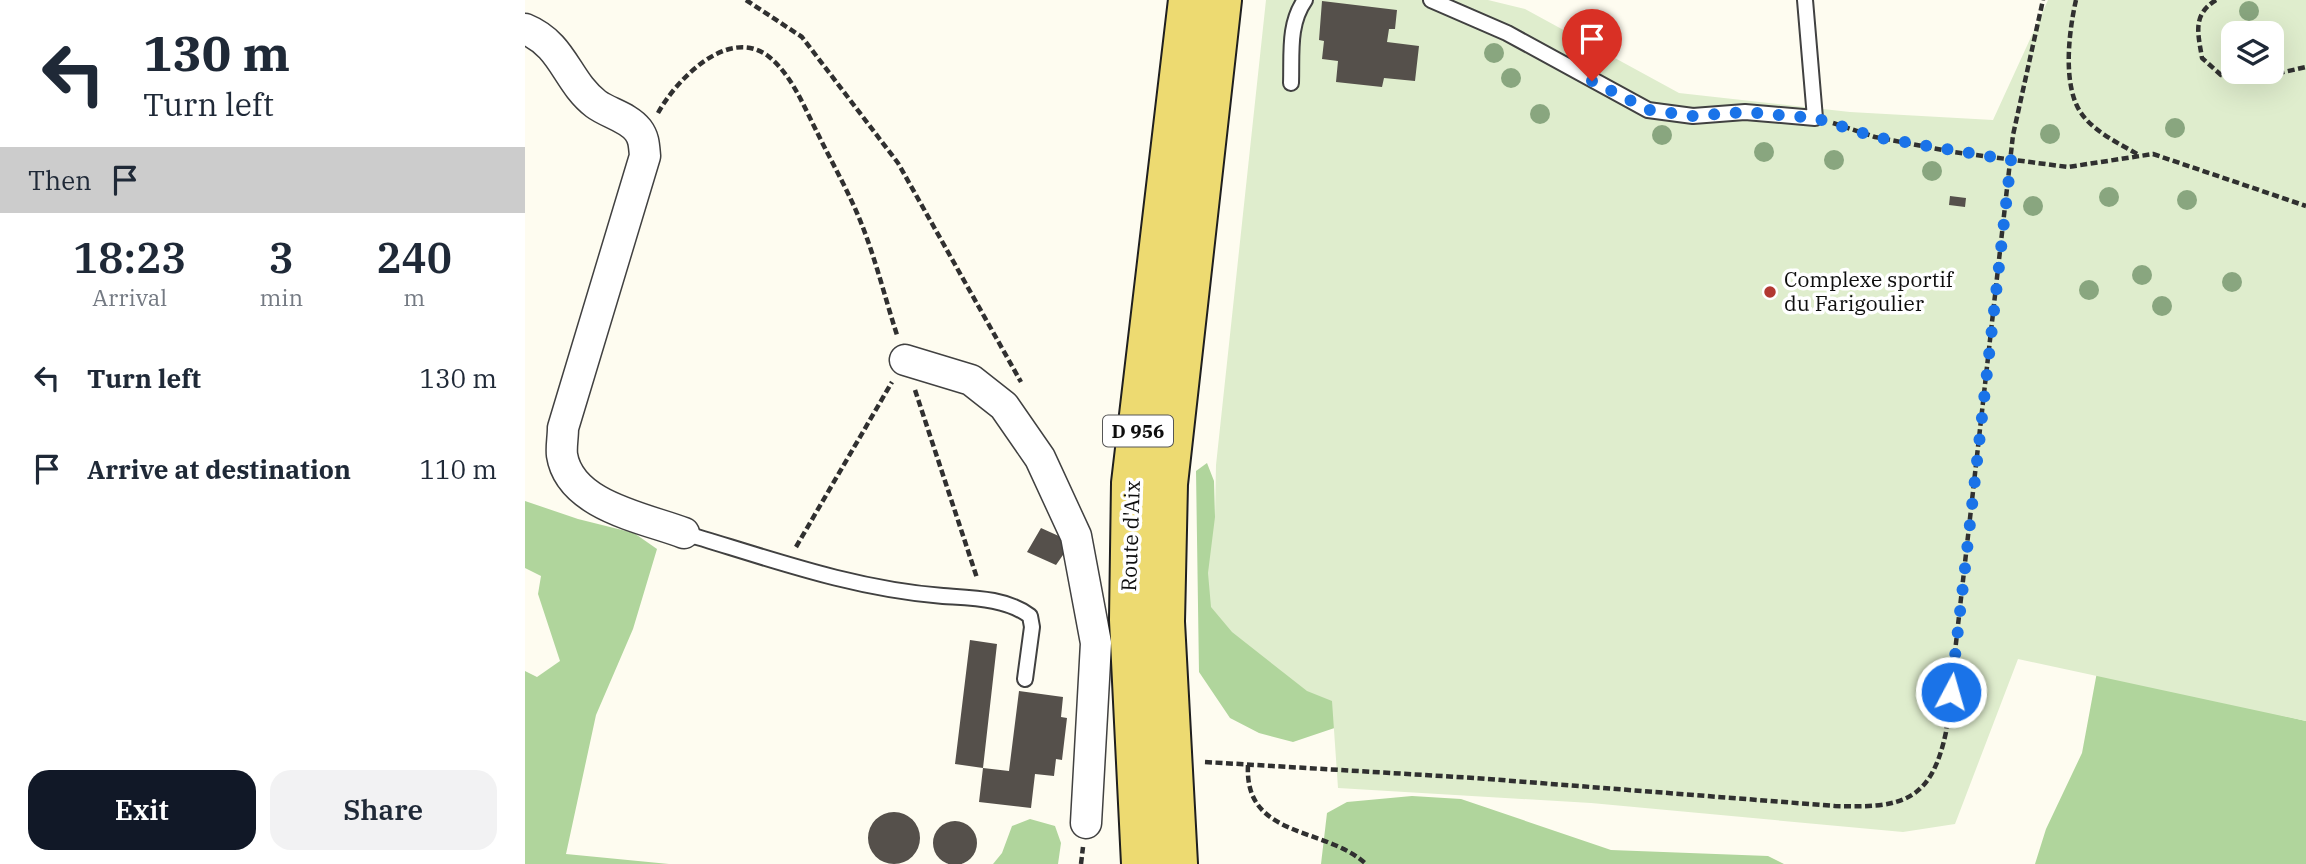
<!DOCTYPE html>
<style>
:root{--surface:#fff;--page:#f2f2f3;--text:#1f2937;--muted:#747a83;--accent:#111827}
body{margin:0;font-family:"IBM Plex Serif",serif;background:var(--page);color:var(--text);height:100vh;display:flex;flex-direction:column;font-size:26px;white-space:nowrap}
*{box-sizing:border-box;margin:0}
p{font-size:23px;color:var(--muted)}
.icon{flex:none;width:38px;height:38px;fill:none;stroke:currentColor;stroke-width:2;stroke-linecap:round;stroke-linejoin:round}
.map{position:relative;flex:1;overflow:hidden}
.drawer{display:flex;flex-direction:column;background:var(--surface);width:525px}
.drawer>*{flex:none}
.hud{background:#fff;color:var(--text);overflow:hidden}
.fabs{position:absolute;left:1696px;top:21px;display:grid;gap:14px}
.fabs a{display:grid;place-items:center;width:63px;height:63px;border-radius:14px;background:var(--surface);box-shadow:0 7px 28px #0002;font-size:35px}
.pin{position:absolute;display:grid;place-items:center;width:60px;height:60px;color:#fff;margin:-72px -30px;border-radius:50% 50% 50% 0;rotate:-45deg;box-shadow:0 0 7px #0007}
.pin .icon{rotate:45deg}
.me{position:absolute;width:77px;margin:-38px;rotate:6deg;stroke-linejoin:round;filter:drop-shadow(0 0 5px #0008)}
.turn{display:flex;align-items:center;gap:24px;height:147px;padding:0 28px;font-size:32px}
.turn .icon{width:91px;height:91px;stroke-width:2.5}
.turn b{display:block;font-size:49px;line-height:60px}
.then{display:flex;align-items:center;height:66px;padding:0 28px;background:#0003;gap:14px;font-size:26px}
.eta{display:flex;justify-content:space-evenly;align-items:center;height:119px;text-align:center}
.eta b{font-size:42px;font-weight:600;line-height:49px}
.primary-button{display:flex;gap:14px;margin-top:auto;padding:14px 28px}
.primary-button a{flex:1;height:80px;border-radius:21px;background:var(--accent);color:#fff;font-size:28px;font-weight:600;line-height:80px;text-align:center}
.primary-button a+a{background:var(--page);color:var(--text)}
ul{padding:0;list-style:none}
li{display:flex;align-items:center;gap:21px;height:91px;padding:0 28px}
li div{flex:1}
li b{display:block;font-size:26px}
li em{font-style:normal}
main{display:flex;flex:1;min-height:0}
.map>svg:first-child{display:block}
.forest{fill:#b0d59c}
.pitch{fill:#dfedcd;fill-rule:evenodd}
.building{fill:#55504b}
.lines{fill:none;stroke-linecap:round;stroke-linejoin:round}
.service-casing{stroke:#414141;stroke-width:18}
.minor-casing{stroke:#414141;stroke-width:33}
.primary-casing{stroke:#1f1f1f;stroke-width:42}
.path{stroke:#303030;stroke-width:4.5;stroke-dasharray:7 3.5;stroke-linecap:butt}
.service{stroke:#fff;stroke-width:14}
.minor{stroke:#fff;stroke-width:30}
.primary{stroke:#edda71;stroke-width:38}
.tree{fill:#89a67f}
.route{stroke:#1a73e8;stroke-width:12;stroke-dasharray:0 21.6}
.poi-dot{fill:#b23831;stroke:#fff;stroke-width:2.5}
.labels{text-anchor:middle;stroke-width:7;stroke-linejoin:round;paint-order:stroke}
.shield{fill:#fff;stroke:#565656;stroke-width:2}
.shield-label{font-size:19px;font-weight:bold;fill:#0e0e0e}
.poi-label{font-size:21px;fill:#0e0e0e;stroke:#fff;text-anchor:start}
.street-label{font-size:21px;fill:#0e0e0e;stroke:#fff}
</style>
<main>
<section class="drawer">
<div class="hud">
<div class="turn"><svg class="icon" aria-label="left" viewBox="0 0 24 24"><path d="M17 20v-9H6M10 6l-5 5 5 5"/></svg><div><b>130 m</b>Turn left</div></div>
<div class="then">Then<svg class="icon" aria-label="arrive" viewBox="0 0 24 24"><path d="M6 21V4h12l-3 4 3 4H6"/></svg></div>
</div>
<div class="eta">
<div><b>18:23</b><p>Arrival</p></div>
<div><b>3</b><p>min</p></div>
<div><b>240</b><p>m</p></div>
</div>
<ul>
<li><svg class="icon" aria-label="left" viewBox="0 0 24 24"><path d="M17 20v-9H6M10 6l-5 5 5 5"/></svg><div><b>Turn left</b></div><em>130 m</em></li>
<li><svg class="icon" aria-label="arrive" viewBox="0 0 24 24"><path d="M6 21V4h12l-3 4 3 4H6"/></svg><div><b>Arrive at destination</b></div><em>110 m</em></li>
</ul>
<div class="primary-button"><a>Exit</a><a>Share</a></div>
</section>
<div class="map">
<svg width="1781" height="864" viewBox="0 0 1781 864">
<rect width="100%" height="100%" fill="#fefcf0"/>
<path class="forest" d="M682,463L689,481L690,517L845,716L768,742L734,733L705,718L674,672L671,471Z
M0,501L53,519L109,533L132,549L108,629L71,715L41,854L144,864H0V671L12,677L35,661L13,594L16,576L0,568Z
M1572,672L1781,721V864H1510L1521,829L1557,753Z
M887,796L936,799L1086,850L1243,856L1259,864H796L802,813L822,802Z
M505,819L530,826L536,843L533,864H468L477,853L487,826Z"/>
<path class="pitch" d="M741,0H963L1000,9L1154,93L1325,112L1468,120L1523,0H1781V721L1493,659L1430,824L1378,832L1066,803L813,788L807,701L782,691L707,632L686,607L683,573L690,517L691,465ZM1708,33H1746V72H1708Z"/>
<path class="building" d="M797,1L872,10L870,29H864L862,42L894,46L890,81L859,78L857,87L811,82L813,61L797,59L799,41L794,40Z
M1425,196L1441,198L1440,207L1424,205Z
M516,528L547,542L531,565L502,552Z
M445,640L472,644L458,768L430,764Z
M494,691L538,697L536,717L542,718L537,760L531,759L529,776L510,774L506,808L454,802L458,768L484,771Z
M343 838a26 26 0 1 1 52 0a26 26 0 1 1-52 0Z
M408 843a22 22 0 1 1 44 0a22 22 0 1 1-44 0Z"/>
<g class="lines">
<defs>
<path id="service" d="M906,0L982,33L1123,110L1168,116L1220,112L1290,118L1280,0
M766,83C767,54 763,24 780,0
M159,533C246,559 328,589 418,596C447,598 481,598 505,616L507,627L500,679"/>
<path id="minor" d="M0,29C39,45 41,81 71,104C83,113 103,117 113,130C119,138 119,145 120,156L38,428C38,437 36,447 37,455C45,506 120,518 159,533
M380,360L446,380L479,406L515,458L551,536L571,643L561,823"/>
<path id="primary" d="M616,864L604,620L606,483L663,0
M653,864L640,622L643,484L697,0"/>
</defs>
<use href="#service" class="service-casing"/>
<use href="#minor" class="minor-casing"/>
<use href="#primary" class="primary-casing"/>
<path class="path" d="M221,0L277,37L373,163L496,382
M1551,0C1544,31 1537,85 1556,113C1569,132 1595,144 1614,155
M1691,0C1667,15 1673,33 1677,58L1696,75L1750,74L1781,67
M133,113C151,80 203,26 243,56C267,75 278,105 292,132C305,159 320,185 332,213C349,252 359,295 372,335
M1308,123L1350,137L1428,152L1543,167L1628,154L1781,206
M390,390L452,578
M271,547L367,382
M680,762L950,778L1310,806C1376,808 1406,803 1421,732L1488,135L1518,0
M723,765C719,839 800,826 841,864
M556,864L558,847"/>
<use href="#service" class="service"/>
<use href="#minor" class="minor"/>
<use href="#primary" class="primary"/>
</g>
<g class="tree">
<circle cx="1724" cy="11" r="10"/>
<circle cx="969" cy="53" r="10"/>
<circle cx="986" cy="78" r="10"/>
<circle cx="1015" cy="114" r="10"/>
<circle cx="1650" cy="128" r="10"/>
<circle cx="1525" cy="134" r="10"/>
<circle cx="1137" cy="135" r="10"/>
<circle cx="1239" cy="152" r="10"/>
<circle cx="1309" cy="160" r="10"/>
<circle cx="1407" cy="171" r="10"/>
<circle cx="1584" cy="197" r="10"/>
<circle cx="1662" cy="200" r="10"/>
<circle cx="1508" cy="206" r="10"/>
<circle cx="1617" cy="275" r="10"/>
<circle cx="1707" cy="282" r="10"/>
<circle cx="1564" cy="290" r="10"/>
<circle cx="1637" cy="306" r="10"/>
</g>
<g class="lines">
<path class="route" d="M1067,81L1124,110L1168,116L1220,112L1290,118L1350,137L1486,160L1426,692"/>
</g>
<circle class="poi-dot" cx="1245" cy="292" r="7"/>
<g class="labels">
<rect class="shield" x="578" y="415.5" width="70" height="31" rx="5"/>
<g class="shield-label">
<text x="613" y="438">D 956</text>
</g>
<g class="poi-label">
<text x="1259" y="287">Complexe sportif<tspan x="1259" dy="24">du Farigoulier</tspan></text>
</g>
<g class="street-label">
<text transform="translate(606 536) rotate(-88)" y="7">Route d'Aix</text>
</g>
</g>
</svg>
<div class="fabs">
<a><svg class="icon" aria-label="layers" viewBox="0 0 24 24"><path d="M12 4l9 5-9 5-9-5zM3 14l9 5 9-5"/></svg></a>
</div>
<div class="pin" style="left:1067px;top:81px;background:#d93025"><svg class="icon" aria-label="arrive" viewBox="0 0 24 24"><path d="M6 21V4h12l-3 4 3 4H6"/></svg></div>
<svg class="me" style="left:1426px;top:692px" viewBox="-20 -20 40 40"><circle r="17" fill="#1a73e8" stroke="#fff" stroke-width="3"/><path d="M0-11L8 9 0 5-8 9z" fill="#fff"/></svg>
</div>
</main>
